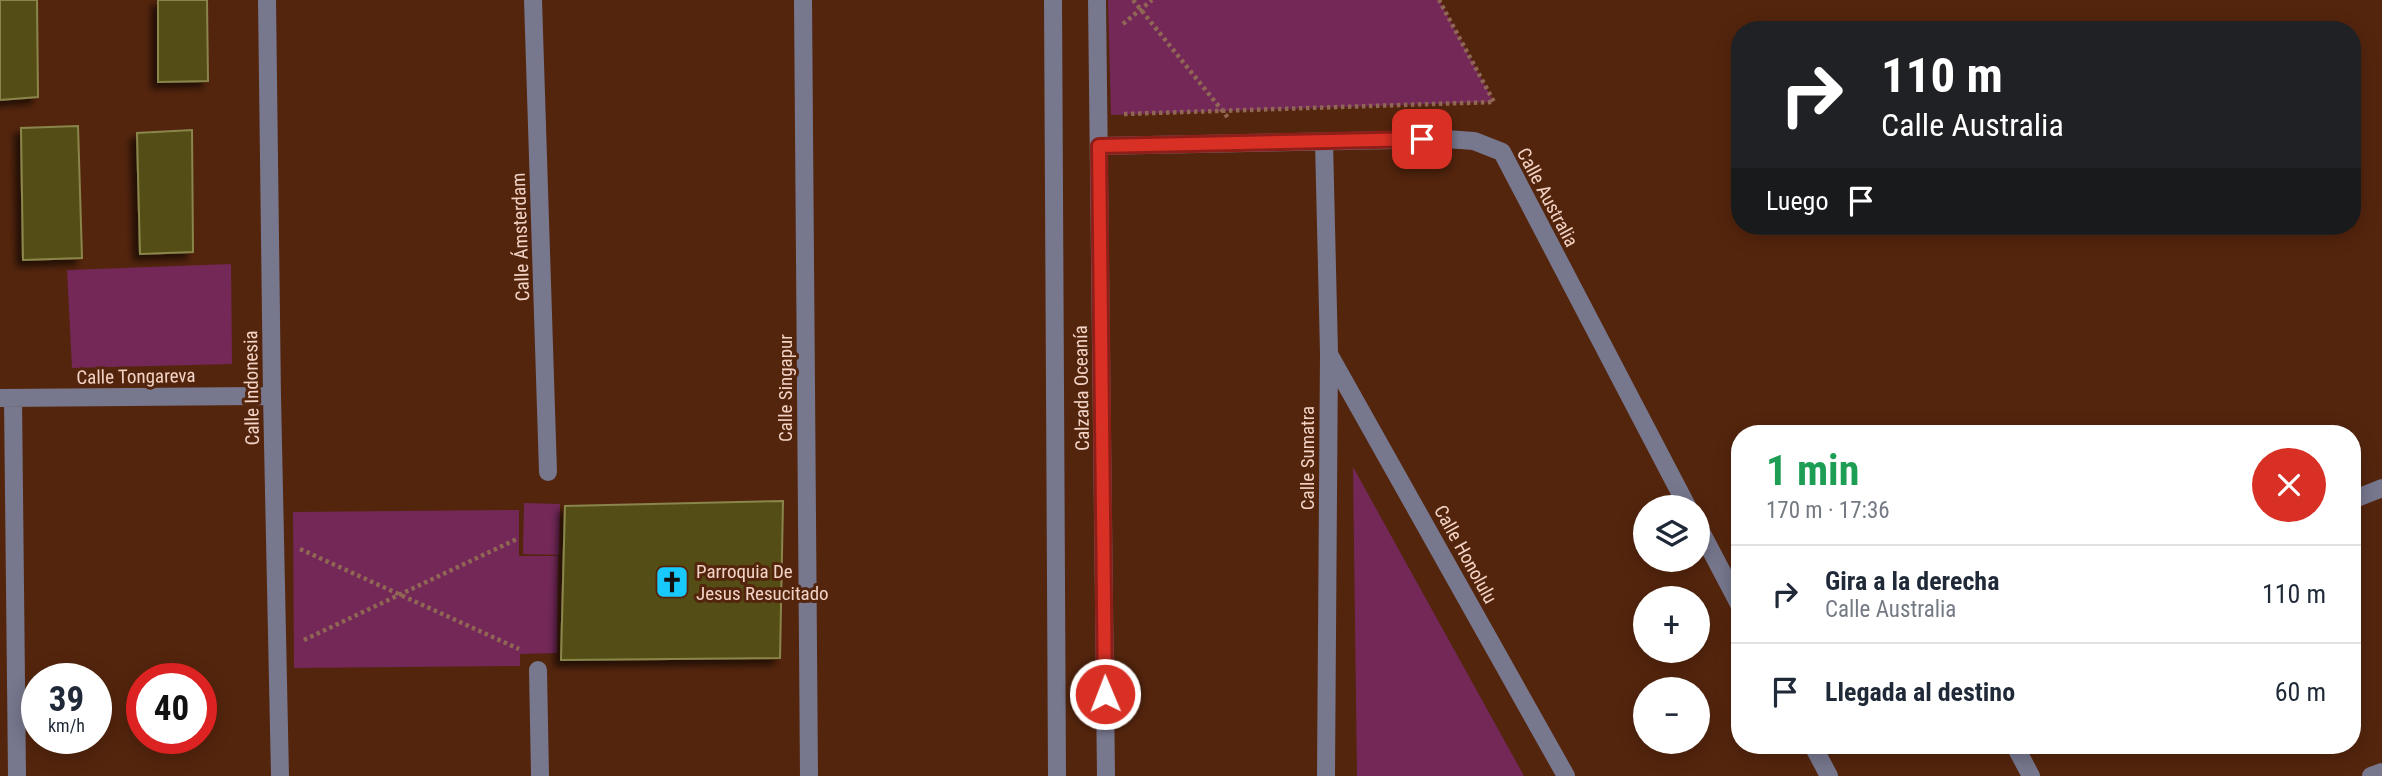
<!DOCTYPE html>
<html lang="es">
<meta charset="utf-8">
<style>
:root{--surface:#fff;--page:#f2f2f3;--text:#1f2937;--muted:#747a83;--line:#e0e1e3}
body{margin:0;font-family:"Roboto Condensed",sans-serif;background:var(--page);color:var(--text);height:100vh;display:flex;flex-direction:column;font-size:26px;white-space:nowrap}
*{box-sizing:border-box;margin:0}
p{font-size:23px;color:var(--muted)}
.icon{flex:none;width:38px;height:38px;fill:none;stroke:currentColor;stroke-width:2;stroke-linecap:round;stroke-linejoin:round}
.map{position:relative;flex:1;overflow:hidden}
.side{position:absolute;left:1731px;top:425px;width:630px;height:329px;display:flex;flex-direction:column;background:var(--surface);border-radius:28px;box-shadow:0 4px 18px #0003}
.side>*{flex:none}
.top-card{position:absolute;left:1731px;top:21px;width:630px;height:214px;border-radius:28px;box-shadow:0 4px 18px #0003;background:#202124;color:#fff;overflow:hidden}
.tools{position:absolute;left:1633px;top:495px;display:grid;gap:14px}
.tools a{display:grid;place-items:center;width:77px;height:77px;border-radius:50%;background:var(--surface);box-shadow:0 4px 18px #0003;font-size:35px}
.speed{position:absolute;left:21px;top:663px;display:flex;gap:14px;font-size:35px;font-weight:700;text-align:center}
.speed>*{display:grid;place-content:center;width:91px;height:91px;border-radius:50%;background:var(--surface);box-shadow:0 4px 18px #0003;line-height:1}
.speed small{font-size:18px;font-weight:400}
.speed .limit{border:10px solid #d22;background:#fff;color:#111}
.pin{position:absolute;display:grid;place-items:center;width:60px;height:60px;color:#fff;margin:-30px;border-radius:14px;box-shadow:0 4px 10px #0006}
.me{position:absolute;width:77px;margin:-38px;rotate:359deg;stroke-linejoin:round;filter:drop-shadow(0 0 5px #0008)}
.turn{display:flex;align-items:center;gap:24px;height:147px;padding:0 35px;font-size:32px}
.turn .icon{width:91px;height:91px;stroke-width:2.5}
.turn b{display:block;font-size:49px;line-height:60px}
.then{display:flex;align-items:center;height:66px;padding:0 35px;background:#0003;gap:14px;font-size:26px}
.round{display:grid;place-items:center;flex:none;width:74px;height:74px;border-radius:37px;background:var(--page)}
.head{display:flex;align-items:center;justify-content:space-between;height:119px;padding:0 35px}
h1{font-size:42px;font-weight:700;line-height:52px;color:#1e9e55}
ul{padding:0;list-style:none}
li{display:flex;align-items:center;gap:21px;height:98px;padding:0 35px;border-top:2px solid var(--line)}
li div{flex:1}
li b{display:block;font-size:26px}
li em{font-style:normal}
.map>svg:first-child{display:block}
.green{fill:#732858}
.building{fill:#544e12;stroke:#8a854b;stroke-width:2;filter:url(#shadow)}
.lines{fill:none;stroke-linecap:round;stroke-linejoin:round}
.path{stroke:#906754;stroke-width:4.5;stroke-dasharray:3.5 3.5;stroke-linecap:butt}
.minor{stroke:#77778e;stroke-width:18}
.route-casing{stroke:#8d1f18;stroke-width:18}
.route{stroke:#d93025;stroke-width:12}
.labels{text-anchor:middle;stroke-width:6;stroke-linejoin:round;paint-order:stroke}
.street-label{font-size:19px;fill:#f2d3c6;stroke:#54250d}
.poi-label{font-size:19px;fill:#f2d3c6;stroke:#54250d;text-anchor:start}
</style>
<div class="map">
<svg width="2382" height="776" viewBox="0 0 2382 776">
<defs>
<filter id="shadow"><feDropShadow dx="-6" dy="6" stdDeviation="3.5" flood-color="#0009"/></filter>
</defs>
<rect width="100%" height="100%" fill="#54250d"/>
<path class="green" d="M1108,0H1439L1494,102L1111,115Z
M231,264L232,364L72,368L67,270Z
M1353,467L1524,776H1357Z
M524,503L560,504L559,555L523,554Z
M519,510V556H558L557,653L520,654V666L294,668L293,512Z"/>
<path class="building" d="M0,0H37L38,97L0,100Z
M158,0H207L208,81L158,82Z
M78,126L82,258L23,260L21,128Z
M192,130L193,252L140,254L137,133Z
M783,501L780,658L561,660L565,506Z"/>
<g class="lines">
<path class="path" d="M1133,0L1229,119
M1123,24L1152,0
M1124,114L1494,102L1439,0
M300,549L519,649
M304,640L519,538"/>
<path class="minor" d="M267,0L272,396L280,776
M533,0L548,472
M803,0L809,776
M1053,0L1057,776
M1097,0L1106,776
M1324,141L1329,353L1326,776
M1099,146L1446,139L1474,141L1502,152L1688,508
M1330,356L1566,776
M0,398L272,396
M13,398L17,776
M2352,500L2382,488
M1698,526L1740,606
M538,670L540,776
M1813,746L1829,776
M2015,746L2031,776
M2371,776L2382,772"/>
</g>
<g class="lines">
<defs>
<path id="route" d="M1105,694L1099,146L1422,139"/>
</defs>
<use href="#route" class="route-casing"/>
<use href="#route" class="route"/>
</g>
<defs>
<symbol id="church-square" viewBox="-11 -11 22 22"><rect x="-9" y="-9" width="18" height="18" rx="4" fill="#18cafc" stroke="#54250d"/><path d="M-1.2-6h2.4v3.5h3.3v2.4h-3.3V6h-2.4V-.1h-3.3v-2.4h3.3Z" fill="#111"/></symbol>
</defs>
<g fill-rule="evenodd">
<use href="#church-square" x="653" y="563" width="38" height="38"/>
</g>
<g class="labels">
<g class="street-label">
<text transform="translate(1548 197) rotate(62)" y="7">Calle Australia</text>
<text transform="translate(520 237) rotate(-92)" y="7">Calle Ámsterdam</text>
<text transform="translate(136 376) rotate(-1)" y="7">Calle Tongareva</text>
<text transform="translate(251 388) rotate(-91)" y="7">Calle Indonesia</text>
<text transform="translate(785 388) rotate(-90)" y="7">Calle Singapur</text>
<text transform="translate(1081 388) rotate(-91)" y="7">Calzada Oceanía</text>
<text transform="translate(1307 458) rotate(-90)" y="7">Calle Sumatra</text>
<text transform="translate(1466 554) rotate(61)" y="7">Calle Honolulu</text>
</g>
<g class="poi-label">
<text x="696" y="578">Parroquia De<tspan x="696" dy="22">Jesus Resucitado</tspan></text>
</g>
</g>
</svg>
<div class="tools">
<a><svg class="icon" aria-label="layers" viewBox="0 0 24 24"><path d="M12 4l9 5-9 5-9-5zM3 14l9 5 9-5"/></svg></a>
<a>+</a>
<a>−</a>
</div>
<div class="speed"><div>39<small>km/h</small></div><div class="limit">40</div></div>
<div class="pin" style="left:1422px;top:139px;background:#d93025"><svg class="icon" aria-label="arrive" viewBox="0 0 24 24"><path d="M6 21V4h12l-3 4 3 4H6"/></svg></div>
<svg class="me" style="left:1105px;top:694px" viewBox="-20 -20 40 40"><circle r="17" fill="#d93025" stroke="#fff" stroke-width="3"/><path d="M0-11L8 9 0 5-8 9z" fill="#fff"/></svg>
<div class="top-card">
<div class="turn"><svg class="icon" aria-label="right" viewBox="0 0 24 24"><path d="M7 20v-9h11M14 6l5 5-5 5"/></svg><div><b>110 m</b>Calle Australia</div></div>
<div class="then">Luego<svg class="icon" aria-label="arrive" viewBox="0 0 24 24"><path d="M6 21V4h12l-3 4 3 4H6"/></svg></div>
</div>
<section class="side">
<div class="head"><div><h1>1 min</h1><p>170 m · 17:36</p></div><a class="round" style="background:#d93025;color:#fff"><svg class="icon" aria-label="close" viewBox="0 0 24 24"><path d="M6 6l12 12M18 6L6 18"/></svg></a></div>
<ul>
<li><svg class="icon" aria-label="right" viewBox="0 0 24 24"><path d="M7 20v-9h11M14 6l5 5-5 5"/></svg><div><b>Gira a la derecha</b><p>Calle Australia</p></div><em>110 m</em></li>
<li><svg class="icon" aria-label="arrive" viewBox="0 0 24 24"><path d="M6 21V4h12l-3 4 3 4H6"/></svg><div><b>Llegada al destino</b></div><em>60 m</em></li>
</ul>
</section>
</div>
